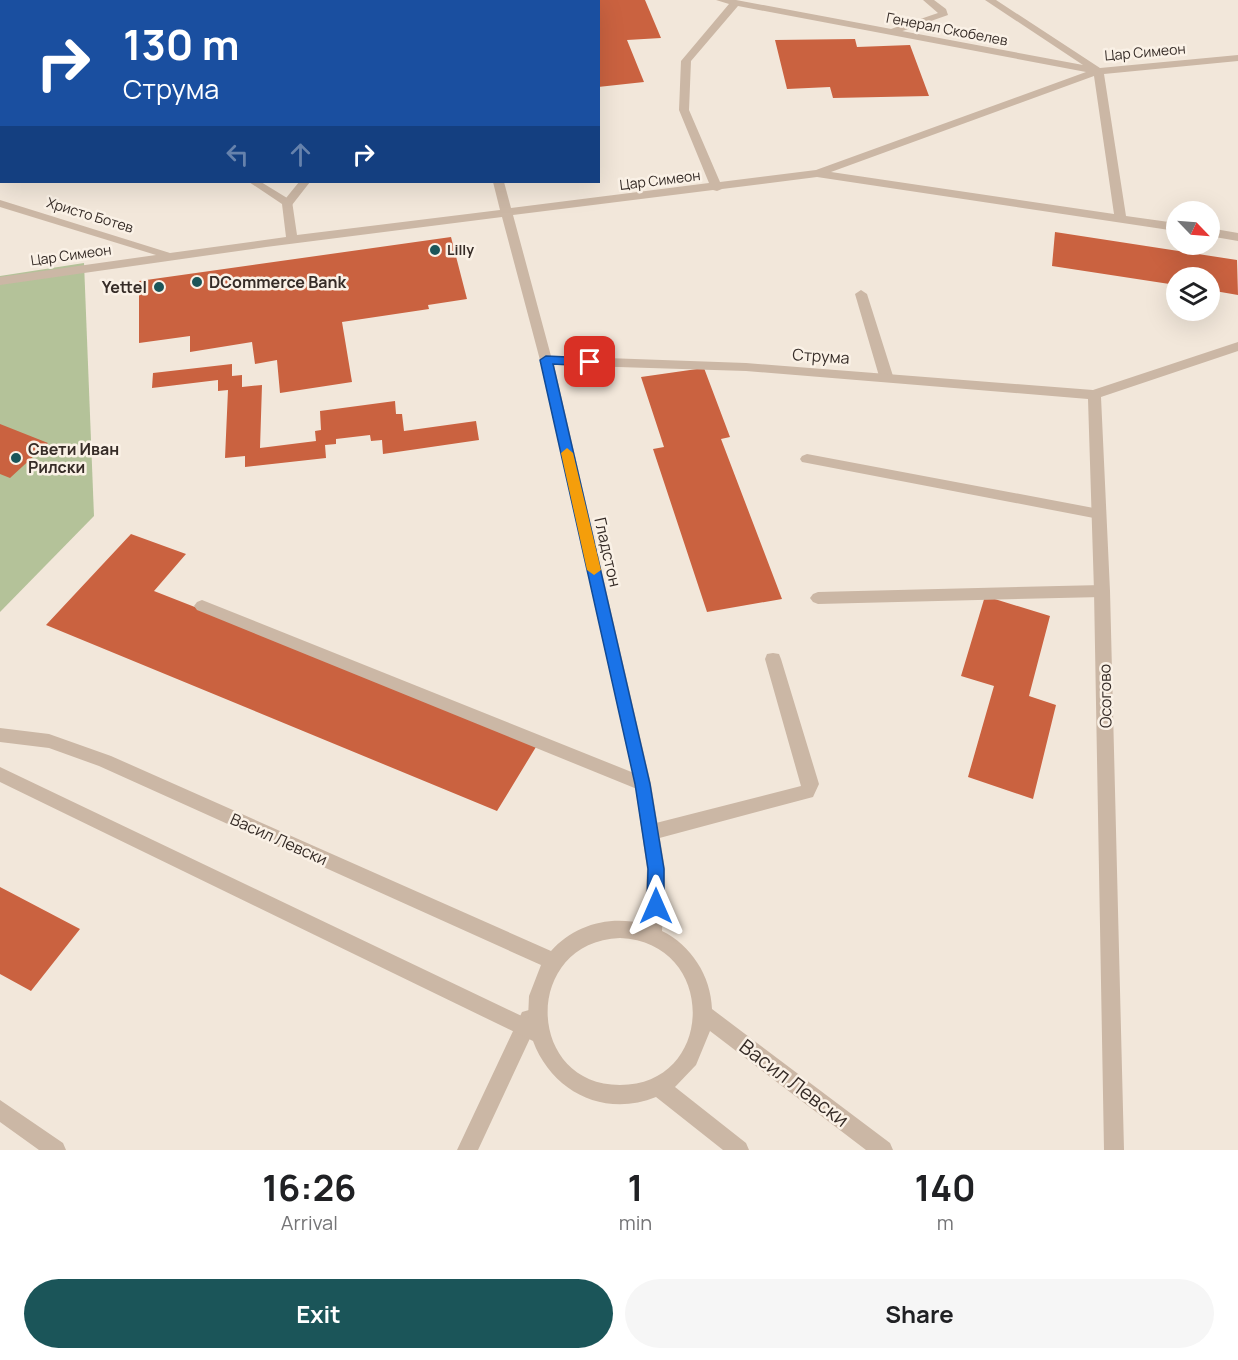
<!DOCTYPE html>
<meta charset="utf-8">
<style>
:root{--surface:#fff;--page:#f6f6f6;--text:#202124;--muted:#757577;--accent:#1b5559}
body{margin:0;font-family:Manrope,sans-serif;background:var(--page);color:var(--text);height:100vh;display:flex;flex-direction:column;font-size:22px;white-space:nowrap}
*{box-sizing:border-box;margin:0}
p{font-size:20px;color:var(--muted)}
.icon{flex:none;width:33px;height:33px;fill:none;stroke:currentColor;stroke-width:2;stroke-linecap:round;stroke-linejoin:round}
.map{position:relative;height:1150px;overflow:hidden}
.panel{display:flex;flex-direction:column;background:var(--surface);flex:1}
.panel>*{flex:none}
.banner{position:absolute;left:0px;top:0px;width:600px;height:183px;box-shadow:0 6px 24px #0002;background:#1a4fa0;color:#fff;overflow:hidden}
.needle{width:39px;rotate:115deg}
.controls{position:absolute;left:1166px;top:201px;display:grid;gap:12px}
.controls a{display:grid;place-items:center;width:54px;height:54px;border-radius:50%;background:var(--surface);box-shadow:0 6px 24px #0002;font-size:30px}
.pin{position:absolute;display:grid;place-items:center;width:51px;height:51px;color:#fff;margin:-26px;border-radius:12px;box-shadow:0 3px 9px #0006}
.me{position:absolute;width:66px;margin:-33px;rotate:0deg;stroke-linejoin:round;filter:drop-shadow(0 0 4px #0008)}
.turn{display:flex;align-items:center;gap:21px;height:126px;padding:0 24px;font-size:27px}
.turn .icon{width:78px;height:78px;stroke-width:2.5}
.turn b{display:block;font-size:42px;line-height:51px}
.lanes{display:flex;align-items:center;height:57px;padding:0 24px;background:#0003;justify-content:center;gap:30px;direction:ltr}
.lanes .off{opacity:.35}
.eta{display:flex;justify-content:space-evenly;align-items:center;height:102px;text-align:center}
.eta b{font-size:36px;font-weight:700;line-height:42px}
.action{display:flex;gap:12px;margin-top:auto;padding:12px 24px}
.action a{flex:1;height:69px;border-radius:36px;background:var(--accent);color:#fff;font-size:24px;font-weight:700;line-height:69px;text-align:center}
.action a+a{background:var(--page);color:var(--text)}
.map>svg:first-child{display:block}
.green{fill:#b4c299}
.building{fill:#ca6240}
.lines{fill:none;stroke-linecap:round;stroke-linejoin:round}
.lane{fill:#cbb7a5;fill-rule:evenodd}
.street{fill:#cbb7a5;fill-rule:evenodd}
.route{fill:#1a73e8;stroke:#114b97;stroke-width:1.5}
.slow{fill:#f59e0b}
.poi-dot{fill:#1b5559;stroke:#faf1e6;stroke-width:2}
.labels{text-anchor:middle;stroke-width:5;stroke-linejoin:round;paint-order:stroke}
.far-street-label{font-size:14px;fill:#362c27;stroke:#faf1e6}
.far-poi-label{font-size:14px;font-weight:bold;fill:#362c27;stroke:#faf1e6;text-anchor:start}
.poi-label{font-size:16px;font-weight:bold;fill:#362c27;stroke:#faf1e6;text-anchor:start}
.street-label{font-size:16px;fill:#362c27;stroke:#faf1e6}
.near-street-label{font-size:20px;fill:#362c27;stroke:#faf1e6}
</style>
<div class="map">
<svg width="1238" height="1150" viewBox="0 0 1238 1150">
<rect width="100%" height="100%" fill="#f2e7da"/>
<path class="green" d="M84,263L94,516L0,612V276Z"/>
<path class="building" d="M598,0H645L661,38L627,40L644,82L598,87Z
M855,39L857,47L910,45L929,96L833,98L830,87L787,89L775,40Z
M1055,232L1237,260L1238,295L1209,290V278H1176V285L1052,266Z
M451,237L467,299L428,305L429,309L342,322L352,382L280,393L277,360L255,364L252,342L190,352V336L139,343V281Z
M232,364V376L242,375V387L262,385L260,448L316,441L315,431L321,430L320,411L395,401L396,414H402L404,431L476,421L479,440L383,454L382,440L371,441L370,435L336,439V444L325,445L326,458L245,467V456L225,458L228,390L218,391V380L152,388L153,373Z
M704,368L730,437L721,439L782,599L707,612L653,449L664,447L641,377Z
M0,424L48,443L10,478L0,474Z
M131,534L186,554L154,591L539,742L497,811L46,625Z
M985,596L1050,616L1029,696L1056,705L1033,799L968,777L994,686L961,676Z
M0,887L80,929L31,991L0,974Z"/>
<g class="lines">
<path class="lane" d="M923,0H934L946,9L948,15L894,34H888V30L938,13Z
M299,182H310L292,205H284L282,203Z
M861,290L867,294L893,376L891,379H881L879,376L855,294Z
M807,454L1099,509L1106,514L1099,519L802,462L800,459L802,456Z
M1102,585L1107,587L1110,591L1107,595L1102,597L818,604L813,602L810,598L813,594L818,592Z
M202,600L649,779L651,784L649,789L643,791L637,789L197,610L194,606L197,602Z
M773,653L779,654L781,659L819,784L813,797L652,840L646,837L643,832L646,827L652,824L801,786L765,659L767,654Z
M529,1010L536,1012L539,1019L478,1150H457L522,1012Z"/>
<path class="street" d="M226,0H239L225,2Z
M457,0H467V2H457Z
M716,0H736L1083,65L985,0H996L1100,68L1238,55V61L1104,74L1126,216L1176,223V231L817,177L722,189L717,191L713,190L513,215L551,356L746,363L1093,390L1238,342V351L1101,397L1110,591L1124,1150H1104L1094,591L1088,399L746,371L554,365L651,784L665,869L662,931C691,945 711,976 712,1009L890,1143L893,1150H866L710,1031L696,1065L675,1087L746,1143L749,1150H723L656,1097C605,1118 552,1092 533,1041L0,782V767L528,1019L529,996L541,965L99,766L49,748L0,742V728L49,734L111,756L551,951C574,925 610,915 644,924L647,869L635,784L540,360L502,217L266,247L0,285V277L156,255L0,207V200L170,253L286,237L282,204L249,182H261L292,201L297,235L500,210L493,182H504L511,208L709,183L679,110L681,61L729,4ZM738,6L1086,72L816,170L720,182L689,110L691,61ZM1094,76L1114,214L831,172ZM620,938C718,942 716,1085 620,1085C525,1085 522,942 620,938Z
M0,14H2V21L0,20Z
M1209,228L1238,233V241L1209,236Z
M0,1100L63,1143L66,1150H39L0,1122Z"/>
</g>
<path class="route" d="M546,356L590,358L596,362L590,366L553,364L650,784L664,869V906L661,911L656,914L650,911L647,906L648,869L635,784L540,360Z"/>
<path class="slow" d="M567,448L573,453L601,570L594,575L587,570L561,453Z"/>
<g class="poi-dot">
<circle cx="435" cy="250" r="6"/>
<circle cx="197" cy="282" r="6"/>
<circle cx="159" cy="287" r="6"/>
<circle cx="16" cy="458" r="6"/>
</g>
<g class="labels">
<g class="far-street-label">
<text transform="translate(947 29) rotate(11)" y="5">Генерал Скобелев</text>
<text transform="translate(1145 52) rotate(-5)" y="5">Цар Симеон</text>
<text transform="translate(660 180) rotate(-7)" y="5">Цар Симеон</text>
<text transform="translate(90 215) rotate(17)" y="5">Христо Ботев</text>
<text transform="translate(71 255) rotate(-8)" y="5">Цар Симеон</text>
</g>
<g class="far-poi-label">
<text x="447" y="255">Lilly</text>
</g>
<g class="poi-label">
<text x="209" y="288">DCommerce Bank</text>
<text x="147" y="293" text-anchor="end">Yettel</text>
<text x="28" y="455">Свети Иван<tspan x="28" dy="18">Рилски</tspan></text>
</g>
<g class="street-label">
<text transform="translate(821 356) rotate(4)" y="6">Струма</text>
<text transform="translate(608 552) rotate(77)" y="6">Гладстон</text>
<text transform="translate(1105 696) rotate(-91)" y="6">Осогово</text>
<text transform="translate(279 839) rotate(24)" y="6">Васил Левски</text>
</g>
<g class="near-street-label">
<text transform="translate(794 1083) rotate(37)" y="7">Васил Левски</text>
</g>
</g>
</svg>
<div class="controls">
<a><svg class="needle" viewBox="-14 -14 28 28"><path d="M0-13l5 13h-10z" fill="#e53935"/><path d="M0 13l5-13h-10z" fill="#757577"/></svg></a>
<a><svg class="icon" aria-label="layers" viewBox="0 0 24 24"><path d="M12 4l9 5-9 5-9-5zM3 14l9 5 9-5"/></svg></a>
</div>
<div class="pin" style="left:590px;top:362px;background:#d93025"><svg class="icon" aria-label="arrive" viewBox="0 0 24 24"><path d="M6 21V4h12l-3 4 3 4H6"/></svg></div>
<svg class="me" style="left:656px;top:906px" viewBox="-20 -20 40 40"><path d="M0-17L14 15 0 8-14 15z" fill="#1a73e8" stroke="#fff" stroke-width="4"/></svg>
<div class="banner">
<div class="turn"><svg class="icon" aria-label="right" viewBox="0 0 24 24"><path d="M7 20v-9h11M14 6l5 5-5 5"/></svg><div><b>130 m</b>Струма</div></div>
<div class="lanes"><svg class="icon off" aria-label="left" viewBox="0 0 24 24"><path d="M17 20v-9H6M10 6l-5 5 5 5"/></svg><svg class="icon off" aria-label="ahead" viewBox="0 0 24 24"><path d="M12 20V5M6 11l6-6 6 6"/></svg><svg class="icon" aria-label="right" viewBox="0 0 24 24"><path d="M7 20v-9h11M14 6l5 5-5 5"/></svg></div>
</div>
</div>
<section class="panel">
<div class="eta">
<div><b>16:26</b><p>Arrival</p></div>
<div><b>1</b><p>min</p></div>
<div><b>140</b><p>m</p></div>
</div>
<div class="action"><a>Exit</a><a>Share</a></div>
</section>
